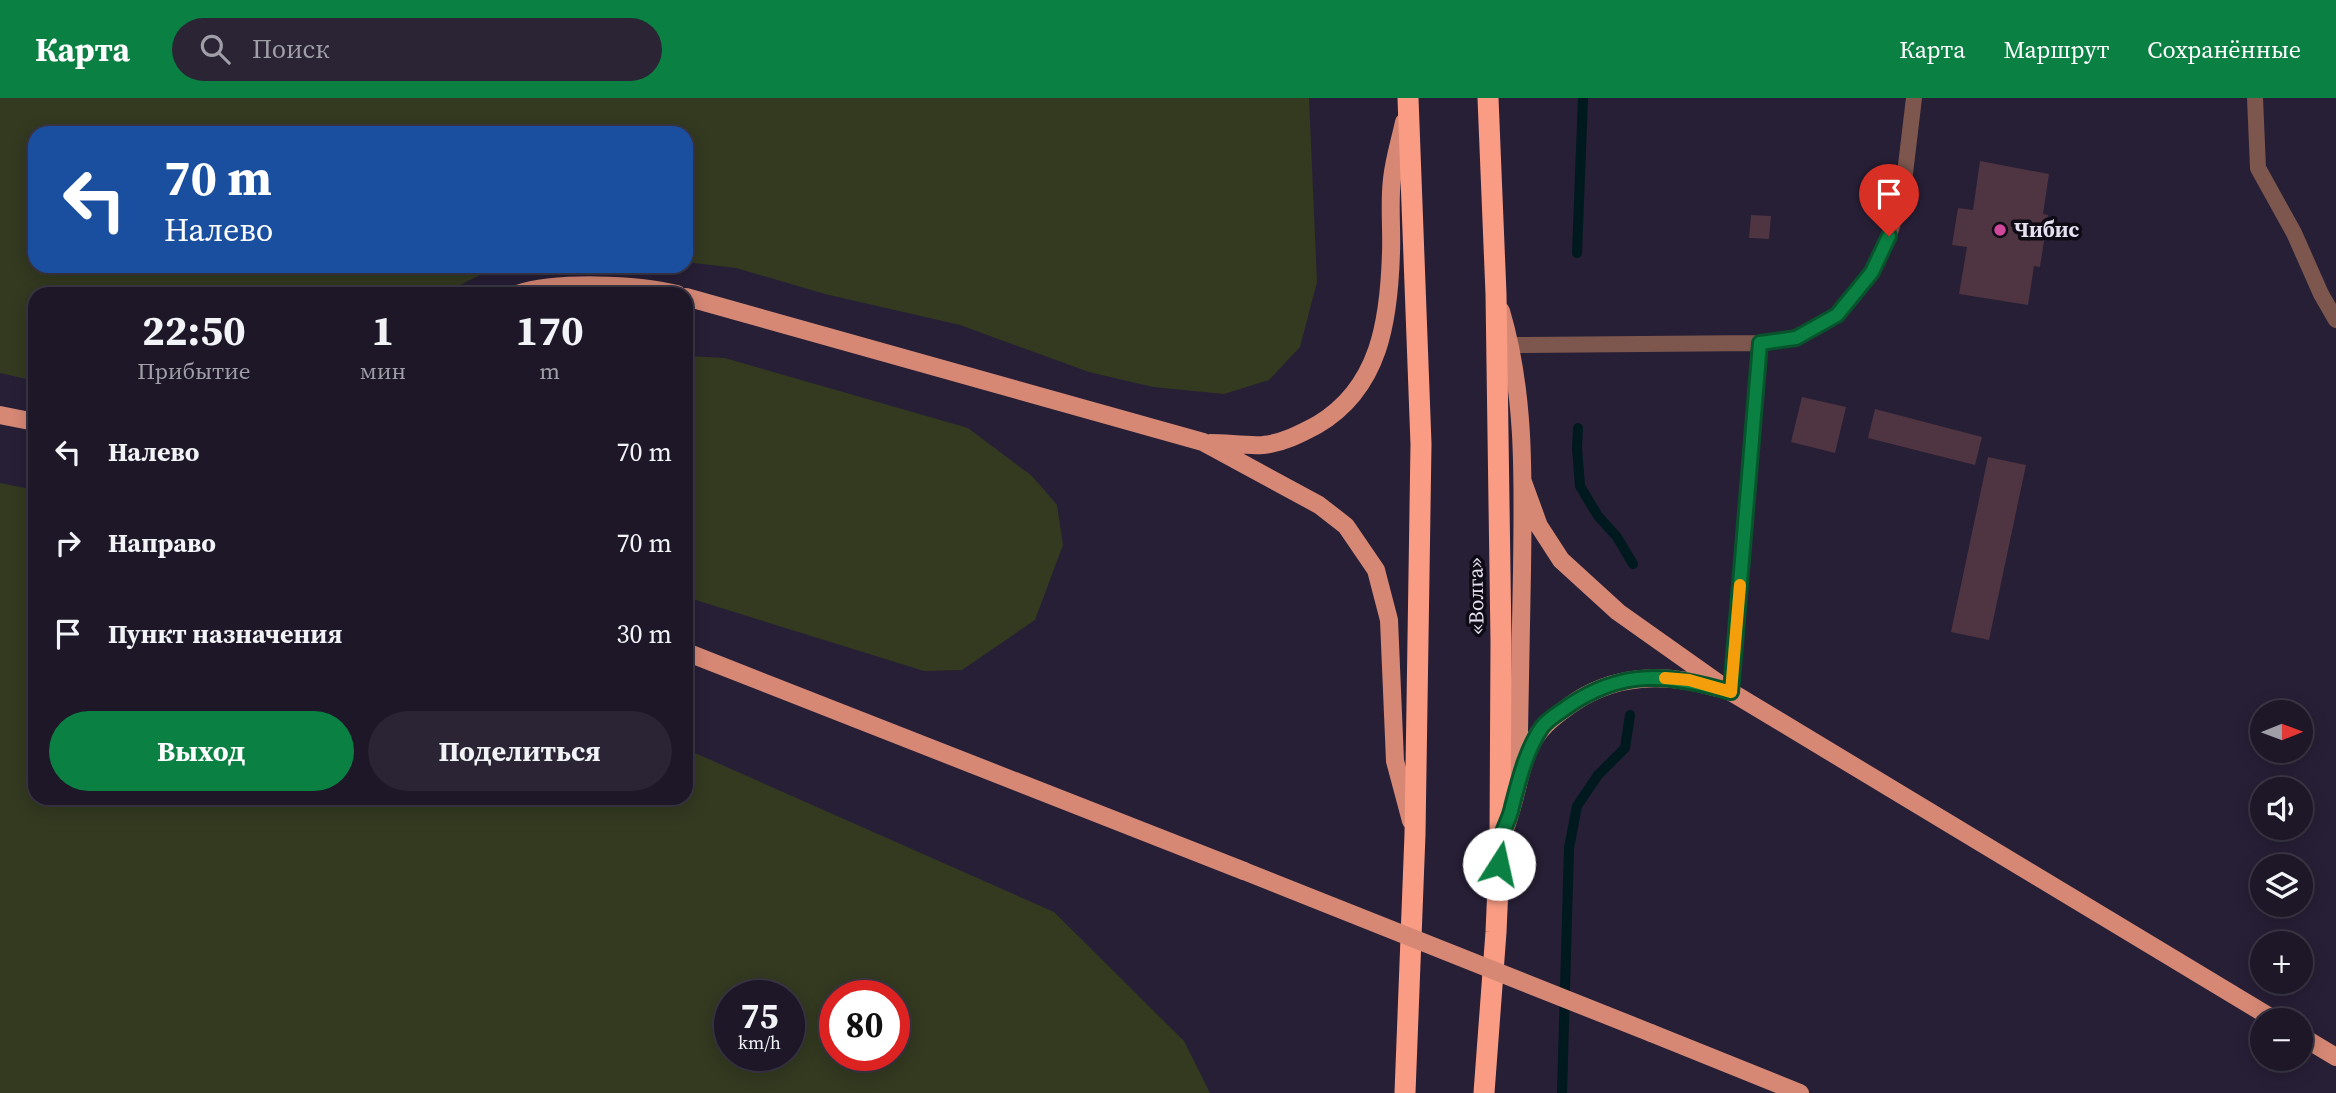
<!DOCTYPE html>
<html lang="ru">
<meta charset="utf-8">
<style>
:root{--surface:#1d1728;--page:#2a2434;--text:#f1f3f6;--muted:#a09fa8;--line:#3b3645;--accent:#0b8043}
body{margin:0;font-family:"Source Serif 4",serif;background:var(--page);color:var(--text);height:100vh;display:flex;flex-direction:column;font-size:26px;white-space:nowrap}
*{box-sizing:border-box;margin:0}
p{font-size:23px;color:var(--muted)}
.icon{flex:none;width:38px;height:38px;fill:none;stroke:currentColor;stroke-width:2;stroke-linecap:round;stroke-linejoin:round}
.map{position:relative;flex:1;overflow:hidden}
.sheet{position:absolute;left:28px;top:189px;width:665px;height:518px;display:flex;flex-direction:column;background:var(--surface);border-radius:21px;box-shadow:0 4px 18px #0003,0 0 0 2px var(--line)}
.sheet>*{flex:none}
.hud{position:absolute;left:28px;top:28px;width:665px;height:147px;border-radius:21px;box-shadow:0 4px 18px #0003,0 0 0 2px var(--line);background:#1a4fa0;color:#fff;overflow:hidden}
.needle{width:46px;rotate:89deg}
.tools{position:absolute;left:2250px;top:602px;display:grid;gap:14px}
.tools a{display:grid;place-items:center;width:63px;height:63px;border-radius:50%;background:var(--surface);box-shadow:0 4px 18px #0003,0 0 0 2px var(--line);font-size:35px}
.speed{position:absolute;left:714px;top:882px;display:flex;gap:14px;font-size:35px;font-weight:700;text-align:center}
.speed>*{display:grid;place-content:center;width:91px;height:91px;border-radius:50%;background:var(--surface);box-shadow:0 4px 18px #0003,0 0 0 2px var(--line);line-height:1}
.speed small{font-size:18px;font-weight:400}
.speed .limit{border:10px solid #d22;background:#fff;color:#111}
.pin{position:absolute;display:grid;place-items:center;width:60px;height:60px;color:#fff;margin:-72px -30px;border-radius:50% 50% 50% 0;rotate:-45deg;box-shadow:0 0 7px #0007}
.pin .icon{rotate:45deg}
.me{position:absolute;width:77px;margin:-38px;rotate:10deg;stroke-linejoin:round;filter:drop-shadow(0 0 5px #0008)}
.turn{display:flex;align-items:center;gap:24px;height:147px;padding:0 21px;font-size:32px}
.turn .icon{width:91px;height:91px;stroke-width:2.5}
.turn b{display:block;font-size:49px;line-height:60px}
.eta{display:flex;justify-content:space-evenly;align-items:center;height:119px;text-align:center}
.eta b{font-size:42px;font-weight:700;line-height:49px}
.button{display:flex;gap:14px;margin-top:auto;padding:14px 21px}
.button a{flex:1;height:80px;border-radius:42px;background:var(--accent);color:#fff;font-size:28px;font-weight:700;line-height:80px;text-align:center}
.button a+a{background:var(--page);color:var(--text)}
ul{padding:0;list-style:none}
li{display:flex;align-items:center;gap:21px;height:91px;padding:0 21px}
li div{flex:1}
li b{display:block;font-size:26px}
li em{font-style:normal}
header{display:flex;align-items:center;gap:42px;box-sizing:border-box;height:98px;padding:0 35px;background:var(--accent);color:#fff}
header strong{font-size:33px}
nav{display:flex;gap:38px;margin-inline-start:auto;font-size:24px}
.search{width:490px;height:63px;background:var(--page);display:flex;align-items:center;gap:18px;box-sizing:border-box;padding:0 24px;border-radius:38px;color:var(--muted);font-size:26px}
.map>svg:first-child{display:block}
.green{fill:#333a20;fill-rule:evenodd}
.lines{fill:none;stroke-linecap:round;stroke-linejoin:round}
.stream{stroke:#00191e;stroke-width:10}
.building{fill:#4f3442}
.lane{stroke:#7d574e;stroke-width:16}
.primary{stroke:#d68875;stroke-width:18}
.highway{stroke:#fa9c84;stroke-width:21}
.primary-bridge{stroke:#d68875;stroke-width:18}
.route-casing{stroke:#07532c;stroke-width:18}
.route{stroke:#0b8043;stroke-width:12}
.slow{stroke:#f59e0b;stroke-width:12}
.hotel-dot{fill:#d1479c;stroke:#0f0b15;stroke-width:2.5}
.labels{text-anchor:middle;stroke-width:7;stroke-linejoin:round;paint-order:stroke}
.poi-label{font-size:21px;font-weight:bold;fill:#e5e1f1;stroke:#0f0b15;text-anchor:start}
.street-label{font-size:21px;fill:#e5e1f1;stroke:#0f0b15}
</style>
<header>
<strong>Карта</strong>
<div class="search"><svg class="icon" aria-label="search" viewBox="0 0 24 24"><circle cx="10" cy="10" r="6"/><path d="M15 15l6 6"/></svg>Поиск</div>
<nav><a>Карта</a><a>Маршрут</a><a>Сохранённые</a></nav>
</header>
<div class="map">
<svg width="2336" height="995" viewBox="0 0 2336 995">
<rect width="100%" height="100%" fill="#271f36"/>
<path class="green" d="M0,0H1309L1317,184L1300,249L1269,282L1224,296L1153,289L1089,274L960,227L825,196L736,170L686,164V35H35V168H498L442,196H35V283L0,275Z
M686,258L725,260L968,330L1032,378L1057,407L1063,447L1035,522L962,572L924,573L686,499Z
M0,385L35,392V700H686V651L1054,814L1184,943L1210,995H0ZM730,898H789V957H730ZM835,898H894V957H835Z"/>
<g class="lines">
<path class="stream" d="M1577,155L1583,0
M1578,330L1577,350L1580,388L1598,418L1617,439L1633,466
M1562,995L1569,750L1577,708L1598,677L1625,650L1630,617"/>
</g>
<path class="building" d="M1980,63L2049,76L2043,116L2048,117L2040,169L2034,168L2028,207L1959,196L1967,149L1952,147L1958,110L1973,112Z
M1751,117L1771,118L1769,141L1749,140Z
M1802,299L1846,309L1835,355L1791,344Z
M1875,311L1982,339L1975,367L1868,340Z
M1988,359L2026,367L1989,542L1951,534Z"/>
<g class="lines">
<path class="lane" d="M2255,0L2258,70L2294,135L2321,196L2336,222
M1511,247L1760,245L1795,240L1837,217L1872,174L1889,138L1903,92L1914,0
M1731,594L1760,245"/>
<path class="primary" d="M517,196C557,183 637,186 677,196
M686,199L1203,344L1319,407L1346,428L1376,472L1389,522L1395,663L1411,723
M1501,213C1526,297 1523,385 1522,473C1520,545 1519,616 1518,687
M0,317L35,324
M1210,345C1227,345 1246,348 1263,347C1283,345 1300,336 1317,327C1380,290 1389,222 1391,155C1392,131 1389,105 1392,81C1394,62 1400,43 1404,24
M1523,384L1539,428L1561,462L1618,514L1731,594L2275,922
M686,554L1244,773
M1502,738C1515,710 1517,679 1529,651C1538,631 1551,621 1569,608C1614,575 1665,575 1718,590
M1651,935L1800,995
M2301,938L2336,959"/>
<path class="highway" d="M1405,995L1415,736L1421,346L1408,0
M1484,995L1496,834L1500,743L1501,544L1496,196L1488,0"/>
<path class="primary-bridge" d="M1244,773L1651,935"/>
</g>
<g class="lines">
<defs>
<path id="route" d="M1499,766C1499,759 1498,751 1500,744C1502,732 1510,721 1512,709C1519,682 1526,652 1542,629C1548,621 1559,615 1567,609C1623,570 1669,576 1731,594L1760,245L1796,240L1837,217L1872,174L1889,138"/>
</defs>
<use href="#route" class="route-casing"/>
<use href="#route" class="route"/>
<path class="slow" d="M1665,580L1689,582L1731,594L1740,487"/>
</g>
<circle class="hotel-dot" cx="2000" cy="132" r="7"/>
<g class="labels">
<g class="poi-label">
<text x="2014" y="139">Чибис</text>
</g>
<g class="street-label">
<text transform="translate(1476 498) rotate(-91)" y="7">«Волга»</text>
</g>
</g>
</svg>
<div class="tools">
<a><svg class="needle" viewBox="-14 -14 28 28"><path d="M0-13l5 13h-10z" fill="#e53935"/><path d="M0 13l5-13h-10z" fill="#a09fa8"/></svg></a>
<a><svg class="icon" aria-label="sound" viewBox="0 0 24 24"><path d="M4 9h4l5-4v14l-5-4H4zM17 9q2 3 0 6"/></svg></a>
<a><svg class="icon" aria-label="layers" viewBox="0 0 24 24"><path d="M12 4l9 5-9 5-9-5zM3 14l9 5 9-5"/></svg></a>
<a>+</a>
<a>−</a>
</div>
<div class="speed"><div>75<small>km/h</small></div><div class="limit">80</div></div>
<div class="pin" style="left:1889px;top:138px;background:#d93025"><svg class="icon" aria-label="arrive" viewBox="0 0 24 24"><path d="M6 21V4h12l-3 4 3 4H6"/></svg></div>
<svg class="me" style="left:1499px;top:766px" viewBox="-20 -20 40 40"><circle r="19" fill="#fff"/><path d="M0-13L10 11 0 6-10 11z" fill="#0b8043"/></svg>
<div class="hud">
<div class="turn"><svg class="icon" aria-label="left" viewBox="0 0 24 24"><path d="M17 20v-9H6M10 6l-5 5 5 5"/></svg><div><b>70 m</b>Налево</div></div>
</div>
<section class="sheet">
<div class="eta">
<div><b>22:50</b><p>Прибытие</p></div>
<div><b>1</b><p>мин</p></div>
<div><b>170</b><p>m</p></div>
</div>
<ul>
<li><svg class="icon" aria-label="left" viewBox="0 0 24 24"><path d="M17 20v-9H6M10 6l-5 5 5 5"/></svg><div><b>Налево</b></div><em>70 m</em></li>
<li><svg class="icon" aria-label="right" viewBox="0 0 24 24"><path d="M7 20v-9h11M14 6l5 5-5 5"/></svg><div><b>Направо</b></div><em>70 m</em></li>
<li><svg class="icon" aria-label="arrive" viewBox="0 0 24 24"><path d="M6 21V4h12l-3 4 3 4H6"/></svg><div><b>Пункт назначения</b></div><em>30 m</em></li>
</ul>
<div class="button"><a>Выход</a><a>Поделиться</a></div>
</section>
</div>
